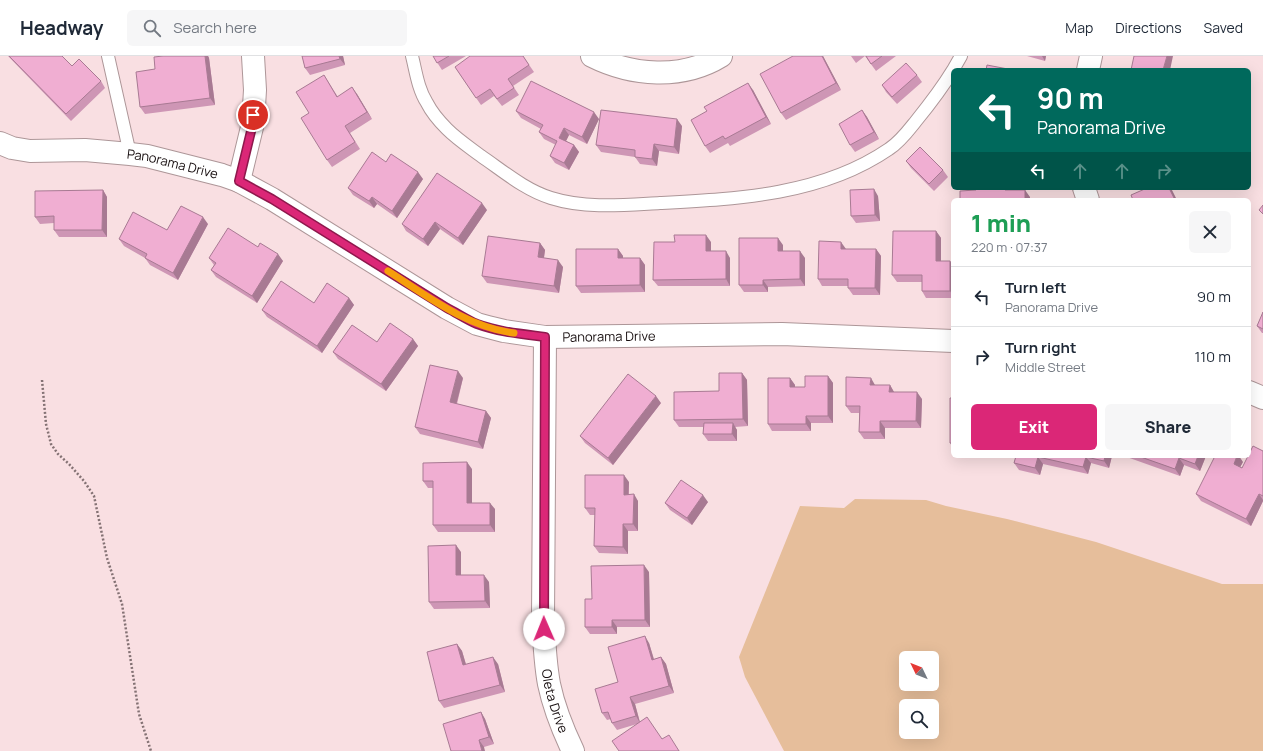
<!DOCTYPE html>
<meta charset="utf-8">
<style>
:root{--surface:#fff;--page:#f6f6f7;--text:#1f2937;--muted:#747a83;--line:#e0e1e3;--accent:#db2777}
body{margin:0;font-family:Manrope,sans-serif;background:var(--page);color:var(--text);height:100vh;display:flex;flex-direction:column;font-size:15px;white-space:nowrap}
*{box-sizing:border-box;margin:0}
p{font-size:13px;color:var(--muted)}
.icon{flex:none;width:22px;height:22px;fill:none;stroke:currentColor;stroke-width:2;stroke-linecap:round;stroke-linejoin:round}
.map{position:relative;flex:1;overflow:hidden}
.details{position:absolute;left:951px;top:142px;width:300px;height:260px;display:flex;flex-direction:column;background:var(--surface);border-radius:6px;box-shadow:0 4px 16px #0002}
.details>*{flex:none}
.guide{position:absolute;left:951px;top:12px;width:300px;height:122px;border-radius:6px;box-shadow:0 4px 16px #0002;background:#00695c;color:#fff;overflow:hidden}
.needle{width:26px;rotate:313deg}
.tools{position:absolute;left:899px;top:595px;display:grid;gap:8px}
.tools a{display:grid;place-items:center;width:40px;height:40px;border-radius:6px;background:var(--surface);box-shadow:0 4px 16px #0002;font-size:20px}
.pin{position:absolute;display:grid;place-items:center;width:34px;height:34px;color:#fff;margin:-17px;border:2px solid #fff;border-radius:50%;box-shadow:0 1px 4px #0007}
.me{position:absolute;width:44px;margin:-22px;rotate:359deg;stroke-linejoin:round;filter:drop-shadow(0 0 3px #0008)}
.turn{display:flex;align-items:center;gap:14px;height:84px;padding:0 20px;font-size:18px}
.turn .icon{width:52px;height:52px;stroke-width:2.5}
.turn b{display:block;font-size:28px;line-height:34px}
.lanes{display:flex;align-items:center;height:38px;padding:0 20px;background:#0003;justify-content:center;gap:20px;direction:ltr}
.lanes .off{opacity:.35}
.round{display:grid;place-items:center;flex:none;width:42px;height:42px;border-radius:6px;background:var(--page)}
.head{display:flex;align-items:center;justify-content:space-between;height:68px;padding:0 20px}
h1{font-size:24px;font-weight:800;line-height:30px;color:#1e9e55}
.button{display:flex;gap:8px;margin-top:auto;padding:8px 20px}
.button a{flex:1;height:46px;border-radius:6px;background:var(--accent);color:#fff;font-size:16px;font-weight:800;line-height:46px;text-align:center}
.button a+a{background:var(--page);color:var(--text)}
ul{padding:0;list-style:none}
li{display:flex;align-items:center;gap:12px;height:60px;padding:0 20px;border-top:1px solid var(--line)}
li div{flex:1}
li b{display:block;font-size:15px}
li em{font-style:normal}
header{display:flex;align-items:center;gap:24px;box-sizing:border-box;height:56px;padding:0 20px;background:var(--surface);border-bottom:1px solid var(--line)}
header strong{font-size:19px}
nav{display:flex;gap:22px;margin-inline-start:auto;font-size:14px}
.search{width:280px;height:36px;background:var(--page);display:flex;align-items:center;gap:10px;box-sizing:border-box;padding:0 14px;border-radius:6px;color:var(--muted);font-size:15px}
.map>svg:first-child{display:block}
.green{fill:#e6be9b;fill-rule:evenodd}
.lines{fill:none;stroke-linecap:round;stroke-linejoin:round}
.service-casing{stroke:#ad9698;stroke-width:14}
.minor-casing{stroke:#ad9698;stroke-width:24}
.path{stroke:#847274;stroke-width:2.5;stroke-dasharray:2 2;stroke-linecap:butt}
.service{stroke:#fff;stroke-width:12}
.minor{stroke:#fff;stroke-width:22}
.wall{fill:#ce96b5}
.shaded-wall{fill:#a87a93}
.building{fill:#f0aed2;stroke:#a87a93}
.route-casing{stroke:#8e194d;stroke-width:10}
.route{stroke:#db2777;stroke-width:7}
.slow{stroke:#f59e0b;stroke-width:7}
.labels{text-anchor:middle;stroke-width:3;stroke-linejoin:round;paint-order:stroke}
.street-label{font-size:13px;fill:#160d0e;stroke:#f9dfe2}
</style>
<header>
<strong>Headway</strong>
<div class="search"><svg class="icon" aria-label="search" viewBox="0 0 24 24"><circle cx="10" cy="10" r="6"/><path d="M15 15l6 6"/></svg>Search here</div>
<nav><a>Map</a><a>Directions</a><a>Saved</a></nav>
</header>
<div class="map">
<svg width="1263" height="695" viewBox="0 0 1263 695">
<rect width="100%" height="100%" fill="#f9dfe2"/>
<path class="green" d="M855,443L926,444L946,450L1007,463L1096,486L1222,528H1263V695H784L745,621L739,601L800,450L844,452ZM906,602H932V628H906ZM906,650H932V676H906Z"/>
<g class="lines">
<defs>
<path id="service" d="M108,0L130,98
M412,0C416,16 418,33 427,47C432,57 439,65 447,73C457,83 469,91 481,100C503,115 525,134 551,142C586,153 624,149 660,147C738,143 822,139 889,93C900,86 908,75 916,65C929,49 942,32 953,14
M953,14L961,0"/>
<g id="minor">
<path d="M592,0C632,20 682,24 721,0"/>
<path d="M1088,14L1091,0"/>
<path id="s1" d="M0,87L12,92L30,95L85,94L130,98L147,100L222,119L239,125L272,143L447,252L477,268L488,271L504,275L545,281L782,278L953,285"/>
<path d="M239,125L253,67L255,34L253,0"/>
<path d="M1084,132L1088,144"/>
<path id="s2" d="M545,281L543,561C544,583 545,607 549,628C554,652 563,674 573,695"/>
<path d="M1249,336L1263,342"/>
</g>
</defs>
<use href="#service" class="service-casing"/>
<use href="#minor" class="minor-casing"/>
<path class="path" d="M42,324L46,368L51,388L58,398L69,408L84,425L94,440L107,502L122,548L139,658L151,695"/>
<use href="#service" class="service"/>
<use href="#minor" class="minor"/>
</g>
<path class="wall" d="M8,0H62L72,10L101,25L105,32L71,65Z
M163,0H208L209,2L215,49L145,58L140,51L155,13Z
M302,0H343L345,9L310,19L305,12Z
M433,0H466L442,14Z
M523,0L534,16L513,30L519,39L502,50L494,40L481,49L455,11Z
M823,0L841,34L786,64L781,57Z
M851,0H865L856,7Z
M865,0H896L876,15Z
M1027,0H1046L1045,5Z
M324,19L338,41L357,38L372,63L350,77L360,93L332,111L327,104L309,57Z
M917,19L922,26L897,48L886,36L882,29Z
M753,34L771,68L730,90L728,87L710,97L705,90L707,55Z
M862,54L867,61L879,83L855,96L850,89Z
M516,55L599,63L587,88L569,79L566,85L574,89L579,96L569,114L555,107L550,100L556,89L544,83L539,76L541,73L521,62Z
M682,70L679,98L659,95L657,110L640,108L635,101L601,96L596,89Z
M906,105L943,114L948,121L934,135L911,112Z
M386,106L423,123L397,162L377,148L374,152L353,139L348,132Z
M103,134L107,141V181H59L54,174V167L40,168L35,161Z
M878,140L880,165L856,167L851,160Z
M487,154L463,189L440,173L428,190L406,175L402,168Z
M208,168L178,224L150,209L145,202L124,190L119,183L167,174Z
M936,175L941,182V205H950L953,210V242H926L922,235V226H897L892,219Z
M711,186V195L730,202V230H658L653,224Z
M540,187L545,194L544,202L563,211L559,237L487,227L482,220Z
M783,189V195L805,202V230L768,231V236H744L739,229Z
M258,191L283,205L257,247L216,221L211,214L214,209L209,202Z
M618,193L623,200V202H640L645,209V236L581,237L576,230Z
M846,193H876L881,200L880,239H853L848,232V230H822L818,223Z
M349,242L354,249L322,297L267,261L262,254Z
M1263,256V277H1262L1257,270Z
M413,283L418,290L386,335L338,303L333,296L377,286Z
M742,317L747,324L748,370L735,371L737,374V385H708L703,378V371H679L674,364L719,335Z
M828,320L833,327V367H811V375H772L768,368L790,322L795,329V331H805Z
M463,322L457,348L486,355L491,362L483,393L420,378L415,371Z
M875,329H890L894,336L922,343L921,372H885V383H864L859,376V357H851L846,350Z
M953,342V392L950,387Z
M661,347L613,409L585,387L580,380Z
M1263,395V445L1251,470L1201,445L1196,438L1243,406L1240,411L1242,412Z
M1016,400H1112L1109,412L1091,407L1088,418L1043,408L1040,419L1019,414L1014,407Z
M1124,400H1206L1200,415L1184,409L1180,420Z
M472,413V447L495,453V476H438L433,469V432H428L423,425Z
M629,426V438L638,445V475H628V498L599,497L594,490L595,459H590L585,452Z
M708,446L692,469L670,454L665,447Z
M461,496V519L489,526L490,552L434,553L429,546Z
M649,516L650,571H617V578H590L585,571L592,543Z
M649,587L654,603L661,601L666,608L674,637L635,648L640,666L662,683L680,695H619L637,668L617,674L612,667L611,663L607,664L602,657L618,626Z
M457,588L462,595L466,608H498L505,636L444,652L439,645Z
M481,656L485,663L494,688L484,691L451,695Z"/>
<path class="shaded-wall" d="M205,0H208L209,2L215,49L210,42Z
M339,0H343L345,9L340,3Z
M822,0H823L841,34L836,27Z
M1042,0H1046L1045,5Z
M1167,0H1173L1170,14H1163Z
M748,27L753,34L771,68L766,61Z
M352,31L357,38L372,63L367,56Z
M862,54L867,61L879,83L874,76Z
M594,56L599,63L587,88L582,81Z
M677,63L682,70L679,98L674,91Z
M564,72L569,79L564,89L559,82Z
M654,88L659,95L657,110L652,103Z
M574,89L579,96L569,114L564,107Z
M418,116L423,123L397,162L392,155Z
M1005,132H1010V141L1005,134Z
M1169,132H1171L1177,144H1175Z
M874,133L878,140L880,165L875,159Z
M103,134L107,141V181L102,174Z
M1025,134L1030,141V144H1025Z
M372,141L377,148L374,152L369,145Z
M482,147L487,154L463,189L458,182Z
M203,161L208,168L178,224L173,217Z
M435,166L440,173L428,190L423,183Z
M936,175L941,182V212L936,205Z
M706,179L711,186V202L706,195Z
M778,182L783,189V202L778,195Z
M841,186L846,193H841Z
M540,187L545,194L543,208L538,201Z
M618,193L623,200V209L618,202Z
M876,193L881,200L880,239L875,232Z
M726,195L730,202V230L726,223Z
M800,195L805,202V230L800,223Z
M278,198L283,205L257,247L252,240Z
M640,202L645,209V236L640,229Z
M558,204L563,211L559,237L554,230Z
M950,205L953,210V240L950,235Z
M763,224L768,231V236L763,229Z
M349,242L354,249L322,297L317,290Z
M413,283L418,290L386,335L381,328Z
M458,315L463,322L455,353L450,346Z
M742,317L747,324L748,370L743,363Z
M828,320L833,327V367L828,360Z
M790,322L795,329V338L790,331Z
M871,322L875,329V336L870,329Z
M890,329L894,336H889Z
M917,336L922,343L921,372L916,365Z
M656,340L661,347L613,409L608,402Z
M486,355L491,362L483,393L478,386Z
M806,360L811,367V375L806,368Z
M880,365L885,372V383L880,376Z
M733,367L737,374V385L732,378Z
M1105,400H1112L1109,412L1104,405Z
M1198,400H1206L1200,415L1195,408Z
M1237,400H1239L1243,406L1238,415L1234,408Z
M1038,401L1043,408L1040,419L1035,412Z
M1086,401L1091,407L1088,418L1083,411Z
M1179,402L1184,409L1180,420L1175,413Z
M467,406L472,413V454L467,447Z
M624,419L629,426L628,446L624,439Z
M634,438L638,445V475L633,468Z
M1259,438L1263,444V445L1251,470L1246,463Z
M703,439L708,446L692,469L687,462Z
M490,447L495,453V476L490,469Z
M623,468L628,475V498L623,491Z
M456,489L461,496V526L456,519Z
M644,509L649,516L650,571L645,564Z
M484,519L489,526L490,552L485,545Z
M612,564L617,571V578L612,571Z
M645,580L649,587L656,611L652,604Z
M457,588L462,595L468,616L463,609Z
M493,601L498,608L505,636L500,629Z
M661,601L666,608L674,637L669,630Z
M630,641L635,648L640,667L636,660Z
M481,656L485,663L494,688L489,681Z
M479,684L484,691L485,695H482Z"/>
<path class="building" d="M9,0H62L72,10L79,3L101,25L66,58Z
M163,0H205L210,42L140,51L136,16L155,13L154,1Z
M302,0H339L340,3L305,12Z
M433,0H449L437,7Z
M470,0H523L529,9L508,23L514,32L497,43L490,33L476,42L455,11Z
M793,0H822L836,27L781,57L760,18Z
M866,0H882L871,8Z
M1134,0H1167L1163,14H1131Z
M906,7L917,19L892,41L882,29Z
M987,9L1013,14H986Z
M324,19L337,41L352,31L367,56L345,70L355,86L327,104L301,62L309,57L296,36Z
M531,25L594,56L582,81L564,72L559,82L574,89L564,107L550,100L557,85L539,76L543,69L516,55Z
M748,27L766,61L725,83L723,80L705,90L691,64L707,55L704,51Z
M601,54L677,63L674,91L654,88L652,103L635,101V94L596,89Z
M862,54L874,76L850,89L839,68Z
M920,91L943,114L929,128L906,105Z
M372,96L386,106L391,98L418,116L392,155L372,141L369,145L348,132Z
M437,117L482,147L458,182L435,166L423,183L402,168Z
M976,132H1005V134H1025V144H960V135L976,134Z
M1147,132H1169L1175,144H1133L1131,139Z
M874,133L875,159L851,160L850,134Z
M103,134L102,174H54V160L35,161V135Z
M1263,149V158L1259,154Z
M181,150L203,161L173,217L145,202L147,198L119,183L133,156L167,174Z
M228,172L258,191L260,187L278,198L252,240L211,214L216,207L209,202Z
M893,175H936V205H950V235H922V219H892Z
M674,179H706V195H726V223L653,224L654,186H675Z
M488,180L540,187L538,201L558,204L554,230L482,220Z
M739,182H778V195H800V223L763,224V229H739Z
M819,185L841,186V193H876L875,232H848V223H818Z
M576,193H618V202H640V229L576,230Z
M281,225L314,247L327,227L349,242L317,290L262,254Z
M1263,256V273L1257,270Z
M390,267L413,283L381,328L333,296L352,269L377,286Z
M430,309L458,315L450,346L486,355L478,386L415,371Z
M719,317H742L743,363L674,364V336L719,335Z
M628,318L656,340L608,402L580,380Z
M805,320H828V360H806V368H768V322H790V331H805Z
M846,321L871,322L870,329H890L889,336H917L916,365H880V376H859L860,350H846Z
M950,342H953V387H950Z
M704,367H733L732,378H703Z
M1253,390L1263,395V440L1259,438L1246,463L1196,438L1215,400H1237L1234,408L1242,412L1248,400H1249V398Z
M1016,400H1105L1104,405L1086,401L1083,411L1038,401L1035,412L1014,407Z
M1138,400H1198L1195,408L1179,402L1175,413Z
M467,406V447H490V469H433V425H423V407Z
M585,419H624V439L634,438L633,468H623V491L594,490L595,452H585Z
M681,424L703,439L687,462L665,447Z
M456,489V519H484L485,545L429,546L428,490Z
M644,509L645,564H612V571H585V543H592L591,510Z
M645,580L652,604L661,601L669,630L630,641L636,660L612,667L608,656L602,657L595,633L618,626L608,591Z
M457,588L463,609L493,601L500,629L439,645L427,596Z
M481,656L489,681L479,684L482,695H451L443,668Z
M647,661L662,683L669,679L679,695H619L612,685Z"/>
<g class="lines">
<defs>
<path id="route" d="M253,59V67L239,125L272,143L447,252C457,257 467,264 477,268C499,276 522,278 545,281L544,573"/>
</defs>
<use href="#route" class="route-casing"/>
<use href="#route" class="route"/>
<path class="slow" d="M388,215C427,240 467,271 514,277"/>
</g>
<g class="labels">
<g class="street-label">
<text dy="5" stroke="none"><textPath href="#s1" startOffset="175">Panorama Drive</textPath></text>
<text dy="5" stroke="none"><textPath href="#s1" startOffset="655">Panorama Drive</textPath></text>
<text dy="5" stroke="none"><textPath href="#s2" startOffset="365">Oleta Drive</textPath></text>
</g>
</g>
</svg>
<div class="tools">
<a><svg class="needle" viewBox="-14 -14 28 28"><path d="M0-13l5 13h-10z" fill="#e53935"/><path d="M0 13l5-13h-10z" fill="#747a83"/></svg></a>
<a><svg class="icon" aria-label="search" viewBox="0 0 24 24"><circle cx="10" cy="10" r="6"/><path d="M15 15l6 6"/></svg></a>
</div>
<div class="pin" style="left:253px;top:59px;background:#d93025"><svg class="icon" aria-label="arrive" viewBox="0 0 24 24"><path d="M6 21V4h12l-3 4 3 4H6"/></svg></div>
<svg class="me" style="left:544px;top:573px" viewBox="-20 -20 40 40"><circle r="19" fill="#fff"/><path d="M0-13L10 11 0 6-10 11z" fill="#db2777"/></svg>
<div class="guide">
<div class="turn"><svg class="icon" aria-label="left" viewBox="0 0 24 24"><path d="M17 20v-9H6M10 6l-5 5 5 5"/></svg><div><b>90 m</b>Panorama Drive</div></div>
<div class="lanes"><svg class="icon" aria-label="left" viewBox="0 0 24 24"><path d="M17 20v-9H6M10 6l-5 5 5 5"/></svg><svg class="icon off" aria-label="ahead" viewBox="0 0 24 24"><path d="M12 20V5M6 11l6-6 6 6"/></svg><svg class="icon off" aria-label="ahead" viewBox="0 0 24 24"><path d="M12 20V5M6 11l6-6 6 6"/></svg><svg class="icon off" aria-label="right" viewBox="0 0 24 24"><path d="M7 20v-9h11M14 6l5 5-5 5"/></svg></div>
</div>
<section class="details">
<div class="head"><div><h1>1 min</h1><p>220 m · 07:37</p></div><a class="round"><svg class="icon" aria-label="close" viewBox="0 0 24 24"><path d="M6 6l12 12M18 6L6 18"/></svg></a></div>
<ul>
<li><svg class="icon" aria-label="left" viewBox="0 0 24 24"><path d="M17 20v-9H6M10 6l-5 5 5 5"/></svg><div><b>Turn left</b><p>Panorama Drive</p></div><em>90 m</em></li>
<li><svg class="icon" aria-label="right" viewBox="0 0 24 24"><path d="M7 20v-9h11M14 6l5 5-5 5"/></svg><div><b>Turn right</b><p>Middle Street</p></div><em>110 m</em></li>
</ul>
<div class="button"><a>Exit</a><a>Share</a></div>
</section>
</div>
